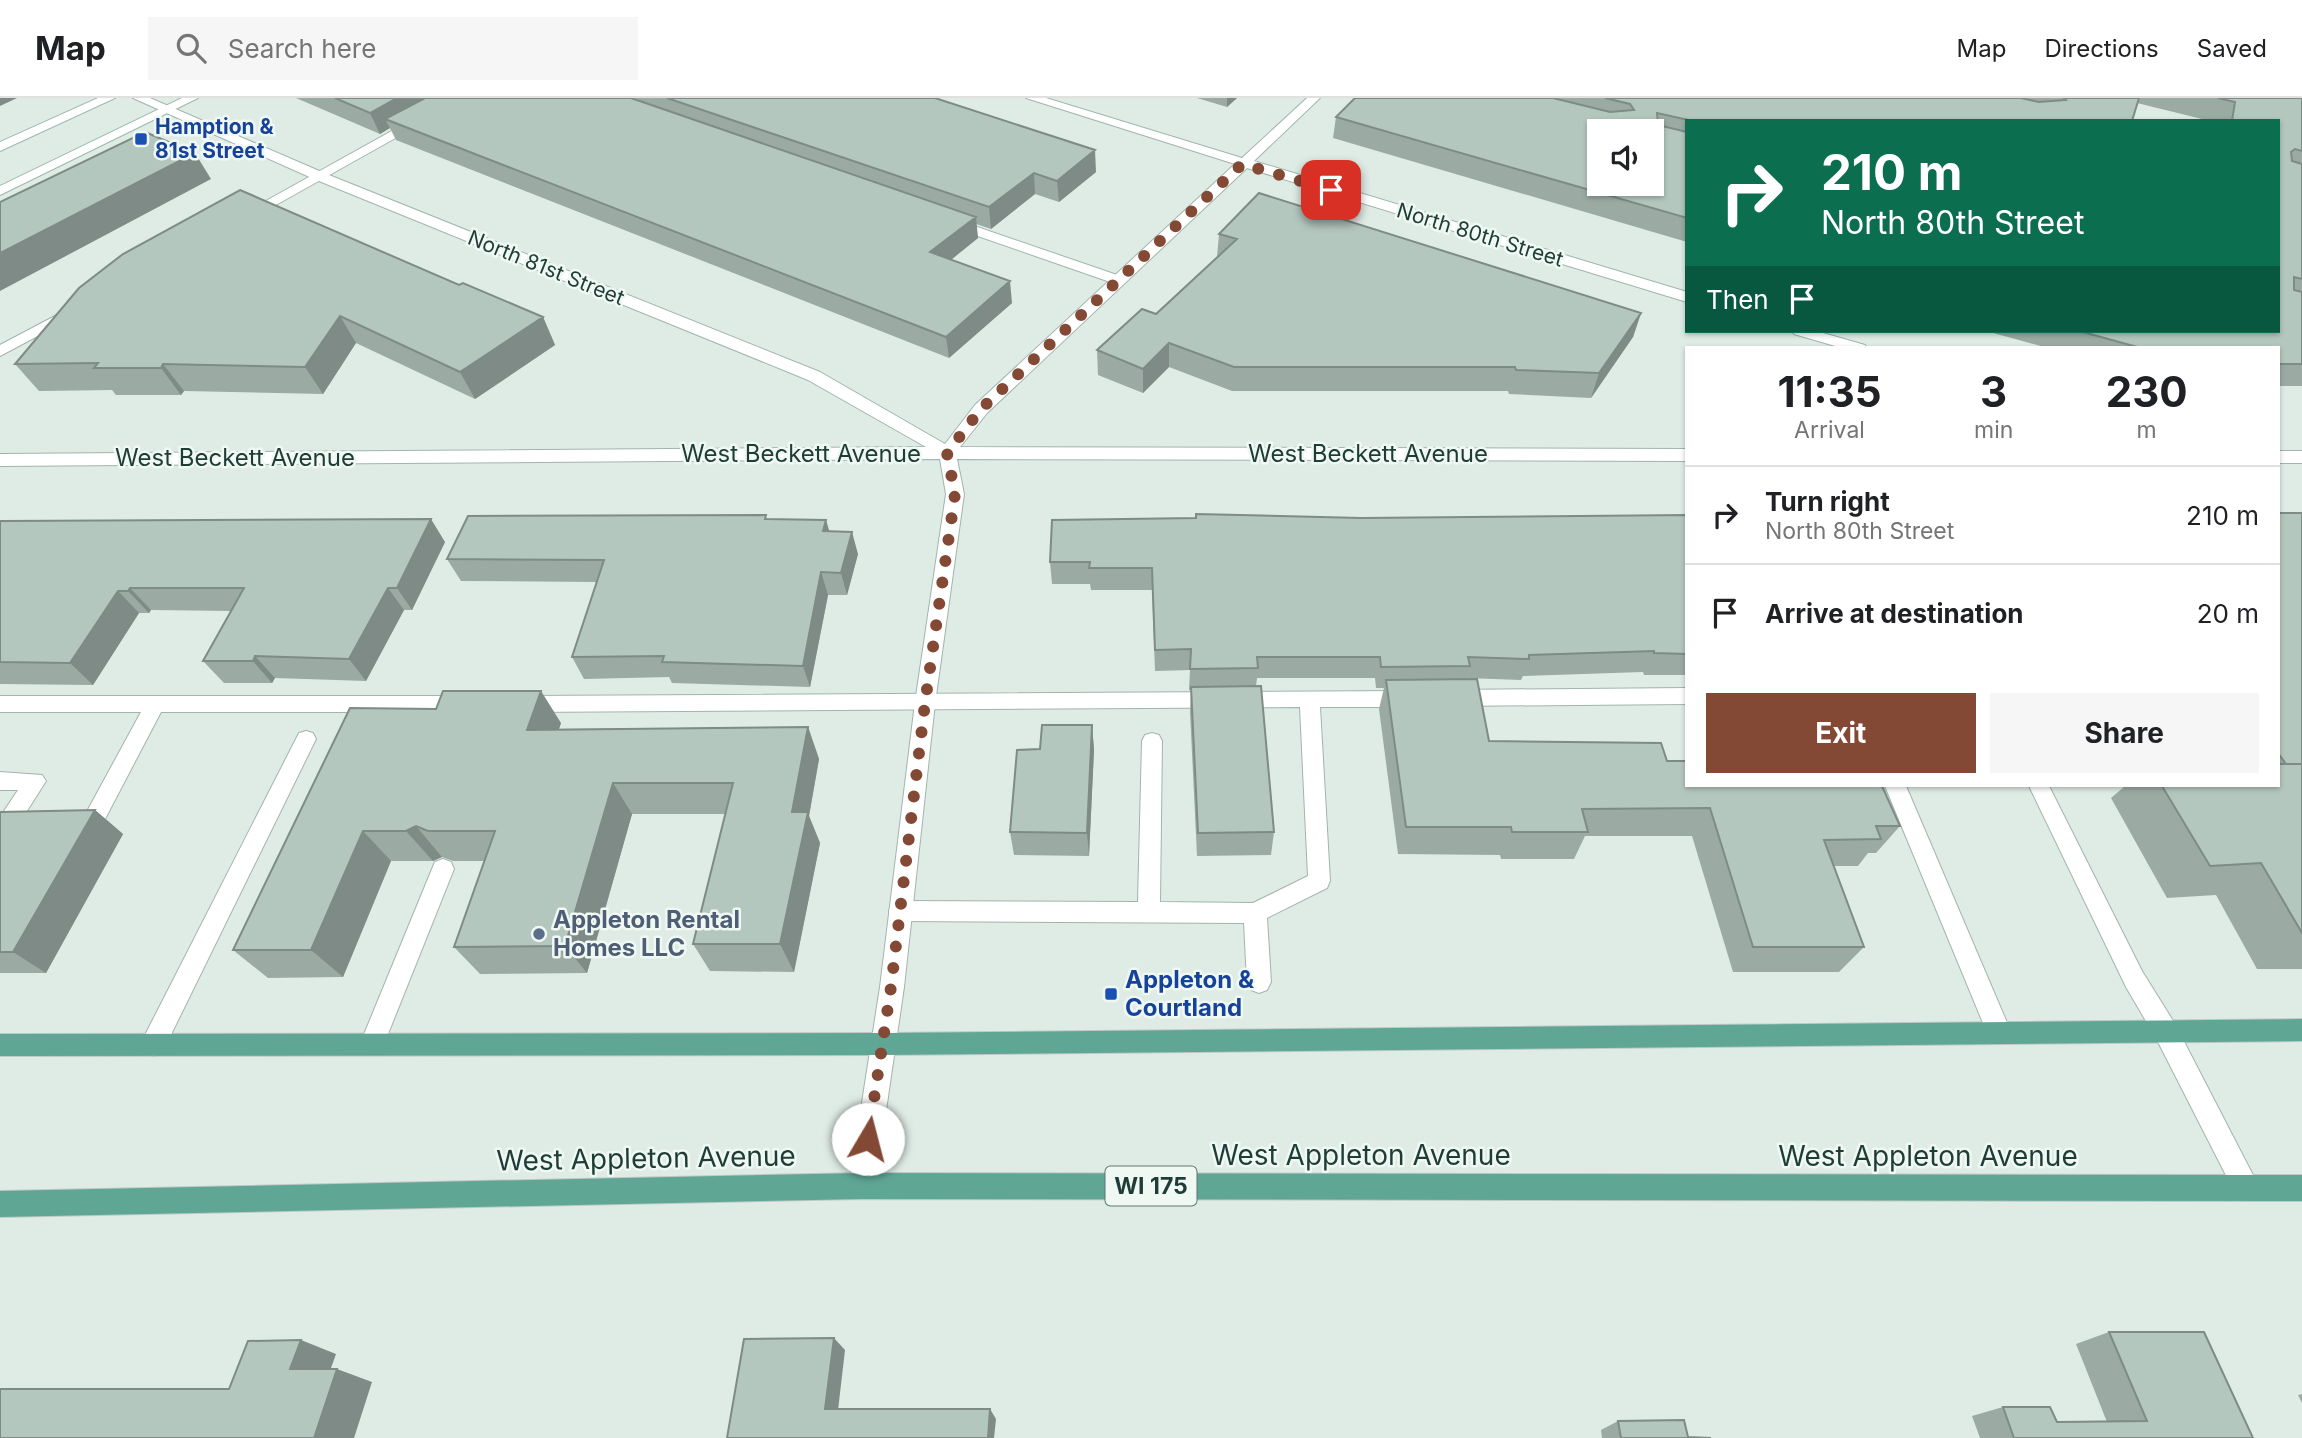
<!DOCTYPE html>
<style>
:root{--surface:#fff;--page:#f6f6f6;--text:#202124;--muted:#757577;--line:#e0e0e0;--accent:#844935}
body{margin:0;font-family:Inter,sans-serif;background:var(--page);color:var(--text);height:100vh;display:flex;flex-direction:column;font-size:26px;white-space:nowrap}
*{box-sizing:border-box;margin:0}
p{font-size:23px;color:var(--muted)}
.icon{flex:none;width:38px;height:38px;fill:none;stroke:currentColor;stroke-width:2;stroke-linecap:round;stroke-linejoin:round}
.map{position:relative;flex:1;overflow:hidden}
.side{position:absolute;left:1685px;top:248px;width:595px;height:441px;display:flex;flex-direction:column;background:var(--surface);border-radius:0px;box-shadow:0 2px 5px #0004}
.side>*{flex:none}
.hud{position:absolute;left:1685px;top:21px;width:595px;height:214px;border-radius:0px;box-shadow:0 2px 5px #0004;background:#0b6e4f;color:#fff;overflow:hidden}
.tools{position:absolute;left:1587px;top:21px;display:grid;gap:14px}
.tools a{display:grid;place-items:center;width:77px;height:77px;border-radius:0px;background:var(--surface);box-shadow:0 2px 5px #0004;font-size:35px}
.pin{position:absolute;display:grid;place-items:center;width:60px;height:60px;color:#fff;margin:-30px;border-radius:14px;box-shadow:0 4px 10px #0006}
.me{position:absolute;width:77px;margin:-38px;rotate:8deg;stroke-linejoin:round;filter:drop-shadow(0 0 5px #0008)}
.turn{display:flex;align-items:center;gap:24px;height:147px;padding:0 21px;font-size:32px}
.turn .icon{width:91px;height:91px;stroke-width:2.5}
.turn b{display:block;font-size:49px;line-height:60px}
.then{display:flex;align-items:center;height:66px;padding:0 21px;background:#0003;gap:14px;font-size:26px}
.eta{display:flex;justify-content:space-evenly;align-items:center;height:119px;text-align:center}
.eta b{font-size:42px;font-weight:700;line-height:49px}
.cta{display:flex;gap:14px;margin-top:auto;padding:14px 21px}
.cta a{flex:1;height:80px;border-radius:0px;background:var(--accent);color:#fff;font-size:28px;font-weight:700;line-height:80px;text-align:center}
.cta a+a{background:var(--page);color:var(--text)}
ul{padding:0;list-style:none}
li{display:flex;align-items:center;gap:21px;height:98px;padding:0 21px;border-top:2px solid var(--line)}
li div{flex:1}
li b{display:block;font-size:26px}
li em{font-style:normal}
header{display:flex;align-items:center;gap:42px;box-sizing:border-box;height:98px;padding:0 35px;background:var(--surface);border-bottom:2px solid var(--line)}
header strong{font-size:33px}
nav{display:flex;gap:38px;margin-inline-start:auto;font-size:24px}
.search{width:490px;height:63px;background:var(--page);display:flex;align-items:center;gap:18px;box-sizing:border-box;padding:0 24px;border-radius:0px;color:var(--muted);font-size:26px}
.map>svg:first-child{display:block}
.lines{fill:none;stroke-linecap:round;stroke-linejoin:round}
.lane-casing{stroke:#a1b4ae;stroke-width:2}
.street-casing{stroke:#a1b4ae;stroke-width:2}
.secondary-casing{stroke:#9cb9af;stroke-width:2}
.primary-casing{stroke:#c0c9c7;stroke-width:2}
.lane{fill:#fff;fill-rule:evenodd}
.street{fill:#fff;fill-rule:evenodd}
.secondary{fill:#fff;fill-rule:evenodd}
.primary{fill:#5fa695;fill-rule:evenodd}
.wall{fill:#9baba4}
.shaded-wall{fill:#7e8b86}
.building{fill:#b4c7bf;stroke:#7e8b86;stroke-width:2;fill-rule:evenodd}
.route{stroke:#844935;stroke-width:12;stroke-dasharray:0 21.6}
.transit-dot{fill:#1a4fb4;stroke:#f0f8f4;stroke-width:2.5}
.service-dot{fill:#5c6f8a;stroke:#f0f8f4;stroke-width:2.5}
.labels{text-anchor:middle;stroke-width:5;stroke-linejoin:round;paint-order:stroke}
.far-transit-label{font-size:21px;font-weight:bold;fill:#164399;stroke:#f0f8f4;text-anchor:start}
.far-street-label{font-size:21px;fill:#1e3d36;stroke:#f0f8f4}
.shield{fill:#f0f8f4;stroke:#5d756f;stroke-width:2}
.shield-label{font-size:23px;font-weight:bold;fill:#1e3d36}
.street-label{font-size:24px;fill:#1e3d36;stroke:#f0f8f4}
.service-label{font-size:24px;font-weight:bold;fill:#4e5e75;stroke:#f0f8f4;text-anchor:start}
.transit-label{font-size:24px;font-weight:bold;fill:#164399;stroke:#f0f8f4;text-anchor:start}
.near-street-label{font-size:28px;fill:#1e3d36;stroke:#f0f8f4}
</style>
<header>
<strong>Map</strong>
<div class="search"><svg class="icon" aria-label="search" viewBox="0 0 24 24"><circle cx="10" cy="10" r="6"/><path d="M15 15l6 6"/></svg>Search here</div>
<nav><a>Map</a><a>Directions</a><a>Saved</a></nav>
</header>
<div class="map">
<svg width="2302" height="1340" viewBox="0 0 2302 1340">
<rect width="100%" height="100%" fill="#dfece6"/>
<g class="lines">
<defs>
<path id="lane" d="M451,0H467L249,122L244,123L237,119Z
M951,120L1123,179L1126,182L1118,187L1113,185L946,127L944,124Z
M72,209L77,211L80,214L77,217L0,258V247Z
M1687,590V606L1451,608L1444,606L1441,600L1444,594L1451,592Z
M1408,593L1415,595L1418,601L1415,607L1408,609H1320L1330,783L1327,790L1267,820L1271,884L1267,892L1259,895L1251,892L1247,884L1244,825L900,823L892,820L889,813L892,806L900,803L1138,804L1142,643L1145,637L1152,635L1159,637L1162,643L1160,804L1253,805L1308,778L1300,609L520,614L513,612L510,606L513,600L520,598Z
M0,598H467L474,600L477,606L474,612L467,614H161L104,723L96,726L88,723L85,717L141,614H0Z
M306,633L313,635L316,641L162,955L153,958L144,955L141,947L144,939L299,635Z
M0,674L42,677L46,683L8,743L0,746V719L18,692H0Z
M1885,688H1906L2011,934L2008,942L1999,945L1990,942Z
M2029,688H2049L2142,873L2175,926L2255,1081L2259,1090L2255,1099L2246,1103L2237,1099L2157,942L2126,889Z
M443,761L451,764L454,771L384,946L381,954L372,957L363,954L360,946L432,771L435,764Z"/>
<path id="street" d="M133,0H150L324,75L820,274L945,346L975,307L1235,66L1026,0H1046L1242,60L1307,0H1320L1254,63L1687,194V204L1247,70L987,315L960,349L1687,351V363L957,361L964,396L935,605L904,889L875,1088L871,1097L862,1101L853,1097L849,1088L880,889L915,605L946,396L940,361L0,368V356L926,349L808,282L314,81Z
M1792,233H1816L1865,247L1867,250H1842L1794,236Z
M2278,353H2302V365H2278Z"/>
<path id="secondary" d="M98,0H115L0,53V44Z
M182,0H198L0,97V88Z"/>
<path id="primary" d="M2302,921V943L882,957L0,958V936L882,935Z
M862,1075L2302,1077V1103L862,1101L0,1119V1093Z"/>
</defs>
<use href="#lane" class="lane-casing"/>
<use href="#street" class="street-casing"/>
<use href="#secondary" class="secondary-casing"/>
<use href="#primary" class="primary-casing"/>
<use href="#lane" class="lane"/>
<use href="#street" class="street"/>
<use href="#secondary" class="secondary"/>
<use href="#primary" class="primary"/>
</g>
<path class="wall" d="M296,0H935L1096,74L1059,104L1035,96L991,131L976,126L978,140L951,162L1012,205L949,260L396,42L390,30L380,36Z
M1197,0H1237L1227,9Z
M1355,0H2302V288H2278V250H2048L1986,233H2278V23H2210L2137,5L2132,23H1687V144L1333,40L1336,19Z
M1219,136L1641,215L1633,239L1591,300L1509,296L1508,293H1232L1169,269L1143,295L1098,277L1097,252L1156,216L1217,159Z
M459,187L543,219L555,247L475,301L356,245L323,296L184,293L181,297H116L112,292L39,293L15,266Z
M2278,415H2302V871H2257L2216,797L2167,800L2111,700L2125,688H2278Z
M1687,417V577H1644L1643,574L1523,578L1521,582L1466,580V581L1489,643L1667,663L1900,728L1876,755H1868L1858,768H1834L1864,849L1839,874H1733L1692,738H1585L1574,761H1501L1500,757L1398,756L1379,611L1384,590H1376L1375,580H1257L1256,588L1274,734L1271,757L1197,758L1190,614L1191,592H1189L1190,572L1155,573L1152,492H1091L1090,486H1052L1050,464L1361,420Z
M768,421L829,433L858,456L847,497H828L810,589L672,585L669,579L584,581L572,559L597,484L461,483L447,461Z
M0,423L445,444L412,512H404L366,583L275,580L272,585H224L203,563L231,513L151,512L149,515H139L93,587L0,586Z
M350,610L561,625L559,631L808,629L819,661L809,718L820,745L794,874L710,873L693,846L725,716H632L587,875L480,876L454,849L485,763H453L442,759L433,763H391L343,879L268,880L233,852Z
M1092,627L1094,652L1089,758L1014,757L1010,734L1040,651Z
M95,712L123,736L46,875H0V714Z
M2109,1234L2253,1340H1980L1972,1318L2003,1309L2057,1324H2107L2076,1246Z
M2302,1296V1305L2298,1297Z
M1618,1323L1688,1339L1711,1340H1602L1601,1332Z"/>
<path class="shaded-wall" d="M0,0H17L0,8Z
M397,0H446L385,21L390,30L380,36L370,15Z
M1227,0H1237L1227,9Z
M1095,52L1096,74L1059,104L1057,83Z
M195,55L211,81L0,193V155Z
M1034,75L1035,96L991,131L989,109Z
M976,119L978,140L933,176L930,154Z
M1010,183L1012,205L949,260L946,239Z
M1641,215L1633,239L1591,300L1599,275Z
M340,218L356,245L323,296L305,269Z
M543,219L555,247L475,301L460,274Z
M1169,245V269L1143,295V271Z
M163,266L184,293L181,297L161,270Z
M431,421L445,444L412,512L397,490Z
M826,422L833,445L823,433Z
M852,434L858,456L847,497L841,475Z
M821,474L828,497L810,589L803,568Z
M130,490L151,512L149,515L128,493Z
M388,490L404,512L366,583L349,561Z
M118,493L139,515L93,587L70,565Z
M255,558L275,580L272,585L253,563Z
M541,593L561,625L548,663L527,632Z
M1092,627L1094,652L1089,758L1087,735Z
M808,629L819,661L809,718L820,745L794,874L780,846L792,714Z
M613,685L632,716L587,875L565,848Z
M95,712L123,736L46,875L13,854Z
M416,728L442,759L433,763L406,733Z
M363,733L391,763L343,879L311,852Z
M834,1240L845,1252L837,1321L825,1311Z
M301,1242L336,1256L326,1284L290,1271Z
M337,1271L372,1284L354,1340H314Z
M990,1311L996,1321L994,1340H988Z"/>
<path class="building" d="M335,0H397L370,15Z
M425,0H631L976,119L930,154L1010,183L946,239L385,21Z
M667,0H935L1095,52L1057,83L1034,75L989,109Z
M1355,0H1553L1610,14L1634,12L1630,6L1605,0H2021L2039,4L2066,2L2064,0H2139L2132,23H1693L1657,15L1658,27L1687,34V120L1336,19ZM1600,33H1652V86H1600Z
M2218,0H2302V53L2295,51L2291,54L2292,63L2302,66V181L2294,179V192L2302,194V266H2278V250H2141L2079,233H2278V23H2232L2235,4Z
M145,34L195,55L0,155V104Z
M240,92L459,187L463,185L543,219L460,274L340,218L305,269L163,266L161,270H94L98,265L15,266L79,190L123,156Z
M1259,95L1641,215L1599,275L1516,272L1515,269H1234L1169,245L1143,271L1097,252L1142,211L1156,216L1237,141L1219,136Z
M2278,415H2302V667L2301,666H2286L2278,655Z
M1196,416L1361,420L1687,417V556L1654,555V553L1529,557V561L1468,559L1470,568L1381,569L1380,559H1257L1258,570L1190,571L1191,551L1155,552L1152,470H1089L1090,464H1050L1052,422L1196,420Z
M766,417L765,421L826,422L823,433L852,434L841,475L821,474L803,568L662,564L664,558L572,559L604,462L447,461L468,418Z
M431,421L397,490H388L349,561L255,558L253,563H203L244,490H130L128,493H118L70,565L0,564V423Z
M1477,581L1489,643L1661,645L1667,663H1687V688H1882L1900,728H1876L1881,741L1824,742L1864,849H1753L1710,710L1582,711L1588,734H1512L1511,729H1406L1386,582Z
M1261,588L1274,734L1198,735L1191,589Z
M443,593H541L527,632L808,629L792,714H808L780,846H693L733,685H613L565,848L454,849L495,733H428L416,728L406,733H363L311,852H233L350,610L436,611Z
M1042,627H1092L1087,735L1010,734L1017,652L1040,651Z
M2278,666H2301L2302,667V835L2261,765L2210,768L2162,688H2278Z
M95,712L13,854H0V714Z
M2109,1234H2204L2253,1340H2014L2003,1309H2050L2057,1324L2147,1323Z
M834,1240L825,1311H990L988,1340H727L744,1241Z
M301,1242L290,1271H337L314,1340H0V1291H229L248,1243Z
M1684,1322L1688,1339L1711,1340H1621L1618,1323Z"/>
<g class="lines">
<path class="route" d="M868,1041L891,889L925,605L955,396L947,355L981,311L1242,66L1331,92"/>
</g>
<g class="transit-dot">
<rect x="134" y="34" width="14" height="14" rx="3.5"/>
<rect x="1104" y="889" width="14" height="14" rx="3.5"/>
</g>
<circle class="service-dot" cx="539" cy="836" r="7"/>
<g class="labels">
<g class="far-transit-label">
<text x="155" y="36">Hamption &amp;<tspan x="155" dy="24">81st Street</tspan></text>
</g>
<g class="far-street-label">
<text transform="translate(1480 137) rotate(17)" y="7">North 80th Street</text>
<text transform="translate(546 170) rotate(22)" y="7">North 81st Street</text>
</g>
<rect class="shield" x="1105.5" y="1068.5" width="91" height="39" rx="5"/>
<g class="shield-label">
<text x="1151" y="1096">WI 175</text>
</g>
<g class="street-label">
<text x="801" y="364">West Beckett Avenue</text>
<text x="1368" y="364">West Beckett Avenue</text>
<text x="235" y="368">West Beckett Avenue</text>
</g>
<g class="service-label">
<text x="553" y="830">Appleton Rental<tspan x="553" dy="28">Homes LLC</tspan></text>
</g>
<g class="transit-label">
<text x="1125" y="890">Appleton &amp;<tspan x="1125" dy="28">Courtland</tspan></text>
</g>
<g class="near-street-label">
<text x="1361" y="1067">West Appleton Avenue</text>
<text x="1928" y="1068">West Appleton Avenue</text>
<text transform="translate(646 1060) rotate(-1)" y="10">West Appleton Avenue</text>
</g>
</g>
</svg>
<div class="tools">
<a><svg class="icon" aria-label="sound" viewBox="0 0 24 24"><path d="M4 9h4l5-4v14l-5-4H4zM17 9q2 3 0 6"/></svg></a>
</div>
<div class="pin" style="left:1331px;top:92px;background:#d93025"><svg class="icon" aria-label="arrive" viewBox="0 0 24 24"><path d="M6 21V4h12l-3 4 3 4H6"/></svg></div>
<svg class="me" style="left:868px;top:1041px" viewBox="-20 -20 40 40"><circle r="19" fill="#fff"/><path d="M0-13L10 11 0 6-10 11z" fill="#844935"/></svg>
<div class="hud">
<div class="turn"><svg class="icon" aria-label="right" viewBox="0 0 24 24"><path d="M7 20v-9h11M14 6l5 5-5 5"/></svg><div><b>210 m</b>North 80th Street</div></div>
<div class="then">Then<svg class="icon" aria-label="arrive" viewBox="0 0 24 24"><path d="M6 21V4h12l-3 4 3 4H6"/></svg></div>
</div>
<section class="side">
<div class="eta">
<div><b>11:35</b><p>Arrival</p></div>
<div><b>3</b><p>min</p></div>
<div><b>230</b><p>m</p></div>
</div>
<ul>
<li><svg class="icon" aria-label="right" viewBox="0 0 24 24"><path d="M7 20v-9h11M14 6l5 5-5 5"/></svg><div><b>Turn right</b><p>North 80th Street</p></div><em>210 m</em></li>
<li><svg class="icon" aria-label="arrive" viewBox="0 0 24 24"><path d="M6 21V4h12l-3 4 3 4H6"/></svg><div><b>Arrive at destination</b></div><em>20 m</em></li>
</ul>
<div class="cta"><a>Exit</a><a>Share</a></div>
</section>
</div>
